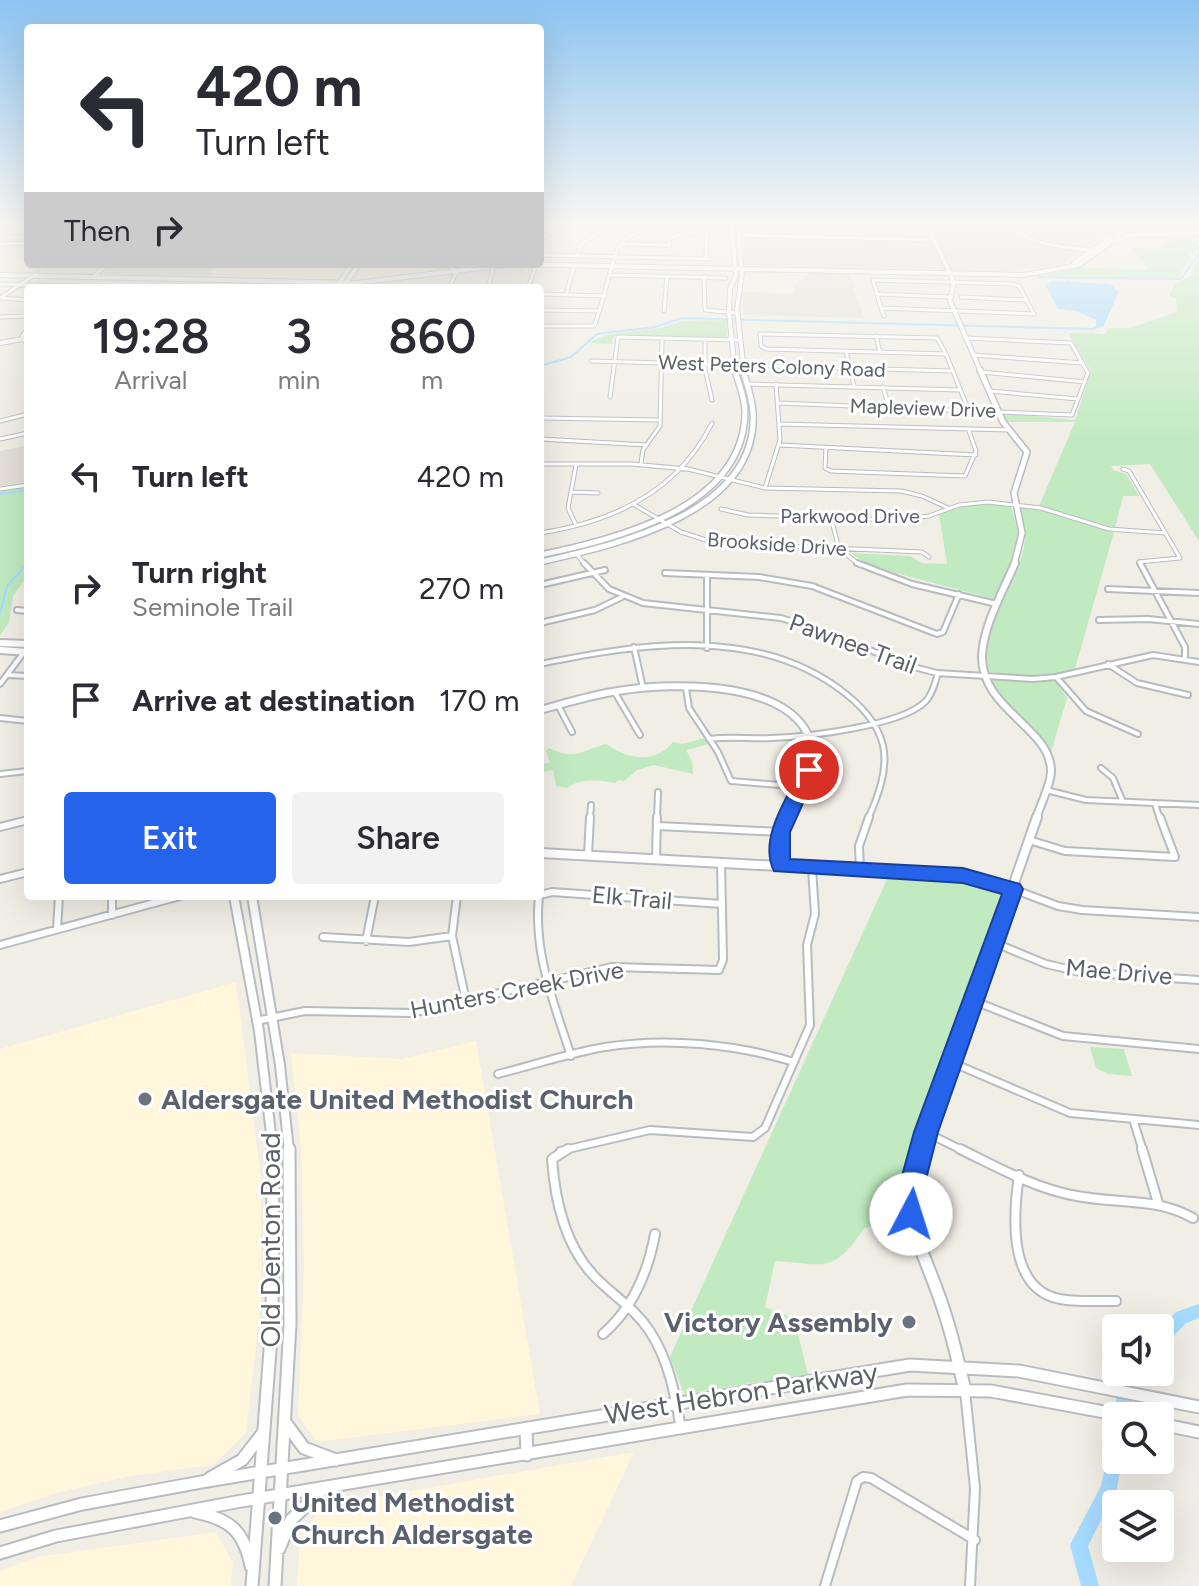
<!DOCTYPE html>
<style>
:root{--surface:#fff;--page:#f2f2f3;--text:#2b2b33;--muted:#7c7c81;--accent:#2563eb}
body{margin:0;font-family:Figtree,sans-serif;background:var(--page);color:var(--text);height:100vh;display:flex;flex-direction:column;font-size:30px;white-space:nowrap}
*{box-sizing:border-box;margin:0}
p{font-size:26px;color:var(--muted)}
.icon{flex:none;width:44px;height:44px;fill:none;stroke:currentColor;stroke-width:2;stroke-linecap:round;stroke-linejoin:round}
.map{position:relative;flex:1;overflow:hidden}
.details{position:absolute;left:24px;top:284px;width:520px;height:616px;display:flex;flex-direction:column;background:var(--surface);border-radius:8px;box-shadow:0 8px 32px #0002}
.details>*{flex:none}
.banner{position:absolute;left:24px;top:24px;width:520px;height:244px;border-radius:8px;box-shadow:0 8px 32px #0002;background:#fff;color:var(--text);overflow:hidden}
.buttons{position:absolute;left:1102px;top:1314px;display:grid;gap:16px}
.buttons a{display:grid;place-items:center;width:72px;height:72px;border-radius:8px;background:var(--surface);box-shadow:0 8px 32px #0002;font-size:40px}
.pin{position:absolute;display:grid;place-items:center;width:68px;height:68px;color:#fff;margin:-34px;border:4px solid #fff;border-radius:50%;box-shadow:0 2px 8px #0007}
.me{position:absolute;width:88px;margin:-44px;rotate:5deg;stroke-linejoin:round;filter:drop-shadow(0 0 6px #0008)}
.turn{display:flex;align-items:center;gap:28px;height:168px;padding:0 40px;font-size:36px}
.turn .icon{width:104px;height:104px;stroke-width:2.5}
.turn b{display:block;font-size:56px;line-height:68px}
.then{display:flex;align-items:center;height:76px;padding:0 40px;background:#0003;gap:16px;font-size:30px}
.eta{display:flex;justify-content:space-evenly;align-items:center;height:136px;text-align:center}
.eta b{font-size:48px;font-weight:600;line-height:56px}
.cta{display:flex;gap:16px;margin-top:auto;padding:16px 40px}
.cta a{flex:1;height:92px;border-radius:8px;background:var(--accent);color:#fff;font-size:32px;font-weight:600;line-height:92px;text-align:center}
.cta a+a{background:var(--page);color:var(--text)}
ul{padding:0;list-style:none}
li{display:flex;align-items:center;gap:24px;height:112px;padding:0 40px}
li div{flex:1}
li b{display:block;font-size:30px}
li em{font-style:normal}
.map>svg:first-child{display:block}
.commercial{fill:#fff6db}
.industrial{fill:#e1dfd9}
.education{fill:#e3dfd6}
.green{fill:#c1eac0}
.water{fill:#a6dbff}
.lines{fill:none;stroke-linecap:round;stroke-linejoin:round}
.stream{stroke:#a6dbff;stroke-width:2}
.river{fill:#a6dbff;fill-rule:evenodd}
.street-far3-casing{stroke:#b8bbc0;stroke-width:5}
.street-far2-casing{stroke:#b8bbc0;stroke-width:8}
.street-far1-casing{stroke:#b8bbc0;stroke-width:10}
.street-casing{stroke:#b8bbc0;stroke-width:12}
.secondary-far4-casing{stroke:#b8bcc2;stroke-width:6}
.secondary-far3-casing{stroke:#b8bcc2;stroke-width:8}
.secondary-far2-casing{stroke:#b8bcc2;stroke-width:10}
.secondary-far1-casing{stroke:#b8bcc2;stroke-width:12}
.secondary-casing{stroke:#b8bcc2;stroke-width:15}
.street-far3{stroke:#fff;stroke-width:3}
.street-far2{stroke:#fff;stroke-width:4}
.street-far1{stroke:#fff;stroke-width:6}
.street{stroke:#fff;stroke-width:8}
.secondary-far4{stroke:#fff;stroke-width:4}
.secondary-far3{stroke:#fff;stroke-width:5}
.secondary-far2{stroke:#fff;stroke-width:6}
.secondary-far1{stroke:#fff;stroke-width:8}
.secondary{stroke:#fff;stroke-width:11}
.route{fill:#2563eb;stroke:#184099;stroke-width:2}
.worship-dot{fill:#6b7280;stroke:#fff;stroke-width:3}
.labels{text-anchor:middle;stroke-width:6;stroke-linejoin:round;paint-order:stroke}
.far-street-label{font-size:20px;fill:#5d6167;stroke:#fff}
.street-label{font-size:24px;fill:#5d6167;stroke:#fff}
.near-worship-label{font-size:28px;font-weight:bold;fill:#5b616d;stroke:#fff;text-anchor:start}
.near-street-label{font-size:28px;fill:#5d6167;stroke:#fff}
</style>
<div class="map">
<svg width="1199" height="1586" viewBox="0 0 1199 1586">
<rect width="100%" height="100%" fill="#f0eee5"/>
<path class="commercial" d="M218,264H349L338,279L207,276Z
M364,264H460L397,276L354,279Z
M236,982L261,1179V1302L246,1433L213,1465L131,1476L56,1493L0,1512V1049Z
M476,1041L540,1414L317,1442L298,1416L304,1266L301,1147L291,1053L402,1059Z
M634,1452L571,1586H297L300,1535L324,1506Z
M216,1532L233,1563L231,1586H0V1571L37,1557Z"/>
<path class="industrial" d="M743,224H1160L1156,228L1122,232L1095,241L1066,262L1038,269L1000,271L745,265Z"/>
<path class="education" d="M110,264H218L207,276L103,274Z
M815,272L849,273L864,318L744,315L742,292L793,293L798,280Z
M28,445V482L0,486V451Z"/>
<path class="green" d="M1155,234H1181L1199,246V250L1191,253L1180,277L1157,279L1037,276L1081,268L1148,269L1132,248H1159L1166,240Z
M1199,257V541L1150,464L1111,466L1113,470L1126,474L1139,496H1123L1115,528L1039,506L1075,422H1006L1002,413L1075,420L1091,371L1068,333L1104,334L1110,328H1130L1177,312L1176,298L1169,296L1175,285L1192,275Z
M728,320L727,339L617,335L613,337L612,344L587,343L607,335L662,328L682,321Z
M28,486V576L13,596L9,622L0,636V490Z
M995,504L1011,506L1019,536L1013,557L994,599L869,566L851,553L910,556L922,563L947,564L939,514L969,505Z
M1019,507L1048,512L1114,532L1074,672L1043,677L989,672C978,625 1022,584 1025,538C1026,527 1021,517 1019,507Z
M993,680L1055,681L1067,698L1051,752C1034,728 994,710 993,680Z
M705,738L709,744L686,750L692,761L693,774L654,765L637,770L624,781L618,780L615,783C598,780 582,777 567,788L556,786L553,770L540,772V764L550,763L546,751L549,748C577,761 580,751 606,744C628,759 654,765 673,742L682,744Z
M889,875L973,881L1007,893L910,1172L908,1218L864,1228C833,1275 825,1264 775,1261L765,1307L794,1318L808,1374L684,1394L670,1357Z
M1090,1047L1124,1049L1132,1076L1109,1074L1096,1068Z"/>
<path class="water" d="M1051,281L1110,284L1119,292L1103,327L1096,326V320L1077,311L1058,309L1046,286Z"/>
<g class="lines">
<path class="stream" d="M1168,229L1166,225L1173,224
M1177,236L1199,248
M1039,277L1069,278
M1068,281L1069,278L1181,279L1199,254
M540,366L571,357L597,334L655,327L682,318L1093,329L1100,326
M0,494L28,490
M0,614L7,586L28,563"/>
<path class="river" d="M1199,1304V1318L1186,1323L1165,1345L1160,1348V1329L1176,1312Z
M1120,1372H1136L1130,1416H1116V1421L1114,1416Z
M1116,1442V1460H1122L1117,1488L1088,1546L1099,1586H1081L1070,1545L1101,1486L1110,1444Z"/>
<defs>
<path id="street-far3" d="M1011,224C1030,248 1066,246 1094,251
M540,230L559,232
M0,233L28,232
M732,235L935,240
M540,242H546L568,228L569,224
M0,244L28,243
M623,244L669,245L670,238L686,233L707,234
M540,255L710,259
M577,256L581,244L602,231L603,224
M706,257L707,224
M611,275L726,278
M704,277L705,310L738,313
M873,280L1013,284L1019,286L1034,314L881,308Z
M0,284L153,288
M449,288L456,273L451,267
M488,288L494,264
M528,288L536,265
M540,294L605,296
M876,294L950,297
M566,295L574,266
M961,297L1025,300
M0,298L36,274
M1,298L28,300
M881,308L884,316
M540,310L599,311
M664,311L667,276
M0,317L28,316
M540,326H594C602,309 613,254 619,246C630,232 649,228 665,224
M28,329L22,336L28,347
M760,334L937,338L946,354L766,349L761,346Z
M876,336L880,352
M705,339V369L712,400
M846,351L854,386
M946,354L968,409
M973,355L1083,363
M591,361L953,371
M981,372L1085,382
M747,384L960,390
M883,387L889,407
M989,391L1078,399
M610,397L618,337L739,340
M778,403L1072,415L1088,373L1071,343L965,338
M540,418L660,420
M0,421L28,414
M780,424L1009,430
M0,439L28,433
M540,439L647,445
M780,445L976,455
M826,448L825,468L831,471L965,476L976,451L969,431
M641,463L643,450L660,426L662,338
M540,464H632L686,469
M576,465L568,508L576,525
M684,468L765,488L901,491L922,496L948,508
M1123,469L1129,471L1180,558L1139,562L1141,565
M765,488L780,440L776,384
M0,489L28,485
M572,492L598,493
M633,504L681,532L715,543L922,552L929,557
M721,509L748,515L897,520L929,516L959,505L988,502L1041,508L1109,529L1165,533
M831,518L839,549L860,565
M540,533C613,522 678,492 712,423
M576,553L585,565"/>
<path id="street-far2" d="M584,563L609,589L643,603L781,618L829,633L906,665L937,673L1033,679L1056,677L1153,655L1199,662
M857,563L912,584L997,604
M1140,563L1185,647V657
M665,573L759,577L812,586L937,634L943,632L959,594
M707,575V648
M540,585L605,570
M1108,589L1199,593
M17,610L28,611
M1099,620L1148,619L1199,624
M540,623L595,610L622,597
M634,647L643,688
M540,664C641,643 760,625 846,694C895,733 891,767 868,819
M1108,664L1137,683L1188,695
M8,675L28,676
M1057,678L1086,711L1138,734
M0,684L24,652
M686,688L689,708L718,752L731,781L780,785L798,791
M614,691L640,735
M558,705L572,732
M0,718L28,721
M709,739C730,736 750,739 771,738C806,737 902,726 926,701C933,693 935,683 938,673
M1101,768L1113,778L1123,802
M0,774L28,771
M1046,790L1086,800L1199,805
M1155,804L1160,819
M590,819L591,805
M657,819L658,792"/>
<path id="street-far1" d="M658,826L780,832
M0,827L28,820
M1029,840L1065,851L1175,857L1160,817
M588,855L590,817
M656,859L657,817
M860,870L859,846L869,817
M0,879L28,872
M1013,889L1058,906L1082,910L1199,917
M540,895L552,892L722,904
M112,896V915
M457,896L452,936L466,1001
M539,896C533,953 554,1003 571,1056
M57,929L59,896
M323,937L409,942L452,936
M366,941L375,896
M995,943L1046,964L1080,972L1199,980
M0,945L180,896
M974,1001L1063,1036L1199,1049
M256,1021L305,1011L412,1013L612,967L719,970L723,960L721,863
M953,1063L1070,1113L1199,1125
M498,1074C534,1065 569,1053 605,1047C666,1037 735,1044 794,1062
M1133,1119L1143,1151
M927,1133L964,1151
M560,1151L650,1130L753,1137L765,1128L810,1025L807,945L815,914L812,868"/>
<path id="street" d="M568,1149L552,1159C555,1202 565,1247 596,1278C614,1296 635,1309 649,1330C669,1360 675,1394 681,1429
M960,1149C997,1167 1036,1189 1077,1196C1117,1204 1156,1197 1193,1218
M1142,1149L1158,1203
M1019,1175C1014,1209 1009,1270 1042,1292C1061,1305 1095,1300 1116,1301
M603,1334C633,1308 648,1272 655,1234
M965,1391L975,1488L970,1586
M825,1586L857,1481L863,1477L871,1478L975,1540"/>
<path id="secondary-far4" d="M731,224L736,275L730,289L729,312L735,372
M738,224L742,272L737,309L744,372
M927,224L954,282L950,301L981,372
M1074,263L1110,238
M0,275L356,283L514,264L1024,275L1079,265L1111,242L1132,235L1199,233
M94,277L106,264
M336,288L352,264
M342,288L359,264
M0,343L28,338"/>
<path id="secondary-far3" d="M980,370L1003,422L1027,452L1014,493L1022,533L1014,565
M540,555C615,539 744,509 745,412C745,397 738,383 735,370
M540,562C615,545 759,514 753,412C752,398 747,384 743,370"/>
<path id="secondary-far2" d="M1015,563C1003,592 983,625 982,657C982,710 1051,728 1051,771C1051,785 1040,805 1036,819
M0,643L28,644
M0,650L28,652
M540,710C566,703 591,695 618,691C671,682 802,678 813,751C817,775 793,798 785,819"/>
<path id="secondary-far1" d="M540,853L963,876L1013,889
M780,866V841L785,817
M234,896L259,1031L273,1151
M252,896L280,1065L289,1151
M921,1151L1037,817"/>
<path id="secondary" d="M922,1149C900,1233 922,1240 945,1314C953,1338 958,1362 964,1386
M285,1422L304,1448L336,1460
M1160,1424L1199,1432
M526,1429L527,1455
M210,1478L242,1460L263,1433
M195,1512C230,1519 244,1531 251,1566
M0,1526L82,1504L201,1482L910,1365L1019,1371L1199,1407
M279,1549L291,1520L323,1489
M0,1553L56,1536L236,1502L907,1390L991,1391L1126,1416
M252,1586L272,1324L273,1149
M275,1586L290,1324L289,1149"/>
</defs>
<use href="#street-far3" class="street-far3-casing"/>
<use href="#street-far2" class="street-far2-casing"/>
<use href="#street-far1" class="street-far1-casing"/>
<use href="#street" class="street-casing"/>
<use href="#secondary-far4" class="secondary-far4-casing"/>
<use href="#secondary-far3" class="secondary-far3-casing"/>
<use href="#secondary-far2" class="secondary-far2-casing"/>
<use href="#secondary-far1" class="secondary-far1-casing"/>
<use href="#secondary" class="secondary-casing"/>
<use href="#street-far3" class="street-far3"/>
<use href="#street-far2" class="street-far2"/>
<use href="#street-far1" class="street-far1"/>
<use href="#street" class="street"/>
<use href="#secondary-far4" class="secondary-far4"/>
<use href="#secondary-far3" class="secondary-far3"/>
<use href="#secondary-far2" class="secondary-far2"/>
<use href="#secondary-far1" class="secondary-far1"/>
<use href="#secondary" class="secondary"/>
</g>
<linearGradient id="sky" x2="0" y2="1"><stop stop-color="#8dc4f1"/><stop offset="0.5" stop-color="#f8f7f3"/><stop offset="1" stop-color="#f8f7f3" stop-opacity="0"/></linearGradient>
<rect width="1199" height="446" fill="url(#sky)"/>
<path class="route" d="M809,764L818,770L790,832V859L963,868L1020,884L1023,889L938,1132L924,1187V1214L920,1223L911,1227L902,1223L898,1214L899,1187L914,1132L1002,894L963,883L774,871C758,839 787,798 801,770Z"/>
<g class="worship-dot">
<circle cx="145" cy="1099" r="8"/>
<circle cx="909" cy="1322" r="8"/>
<circle cx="275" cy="1518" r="8"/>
</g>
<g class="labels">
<g class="far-street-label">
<text transform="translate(772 366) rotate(2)" y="7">West Peters Colony Road</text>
<text transform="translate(923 408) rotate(2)" y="7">Mapleview Drive</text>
<text x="850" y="523">Parkwood Drive</text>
<text transform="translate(777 544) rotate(4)" y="7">Brookside Drive</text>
</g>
<g class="street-label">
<text transform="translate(853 644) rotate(20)" y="8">Pawnee Trail</text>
<text transform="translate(632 898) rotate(5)" y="8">Elk Trail</text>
<text transform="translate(1119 972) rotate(5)" y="8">Mae Drive</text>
<text transform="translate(517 990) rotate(-11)" y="8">Hunters Creek Drive</text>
</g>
<g class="near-worship-label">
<text x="161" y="1109">Aldersgate United Methodist Church</text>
<text x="893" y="1332" text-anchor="end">Victory Assembly</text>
<text x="291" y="1512">United Methodist<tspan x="291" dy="32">Church Aldersgate</tspan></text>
</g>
<g class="near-street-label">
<text transform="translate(270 1240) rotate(-90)" y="10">Old Denton Road</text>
<text transform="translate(741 1393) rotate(-9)" y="10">West Hebron Parkway</text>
</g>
</g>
</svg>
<div class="buttons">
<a><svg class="icon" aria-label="sound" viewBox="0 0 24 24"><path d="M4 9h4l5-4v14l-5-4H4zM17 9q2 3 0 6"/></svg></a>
<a><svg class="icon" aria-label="search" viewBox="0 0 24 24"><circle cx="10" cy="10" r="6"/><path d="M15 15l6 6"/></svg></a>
<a><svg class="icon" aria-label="layers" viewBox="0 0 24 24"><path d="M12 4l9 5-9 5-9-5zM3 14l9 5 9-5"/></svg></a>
</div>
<div class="pin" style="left:809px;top:770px;background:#d93025"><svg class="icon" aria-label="arrive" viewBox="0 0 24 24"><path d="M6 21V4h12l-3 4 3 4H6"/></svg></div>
<svg class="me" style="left:911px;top:1214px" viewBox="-20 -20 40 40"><circle r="19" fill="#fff"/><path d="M0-13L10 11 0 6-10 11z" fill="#2563eb"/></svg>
<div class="banner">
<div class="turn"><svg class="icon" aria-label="left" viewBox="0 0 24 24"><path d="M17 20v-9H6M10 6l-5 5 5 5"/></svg><div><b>420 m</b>Turn left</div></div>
<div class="then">Then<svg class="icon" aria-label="right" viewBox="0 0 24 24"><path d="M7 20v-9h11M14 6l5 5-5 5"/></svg></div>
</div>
<section class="details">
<div class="eta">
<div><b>19:28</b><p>Arrival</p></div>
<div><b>3</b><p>min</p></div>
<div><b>860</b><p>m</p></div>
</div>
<ul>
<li><svg class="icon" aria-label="left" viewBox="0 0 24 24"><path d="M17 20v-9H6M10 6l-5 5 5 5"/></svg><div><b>Turn left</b></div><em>420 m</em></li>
<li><svg class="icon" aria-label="right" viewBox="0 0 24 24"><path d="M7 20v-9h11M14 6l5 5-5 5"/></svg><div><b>Turn right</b><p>Seminole Trail</p></div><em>270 m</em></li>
<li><svg class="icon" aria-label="arrive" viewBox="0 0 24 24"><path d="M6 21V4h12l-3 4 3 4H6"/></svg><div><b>Arrive at destination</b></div><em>170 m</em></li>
</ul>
<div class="cta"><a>Exit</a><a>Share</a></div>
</section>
</div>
